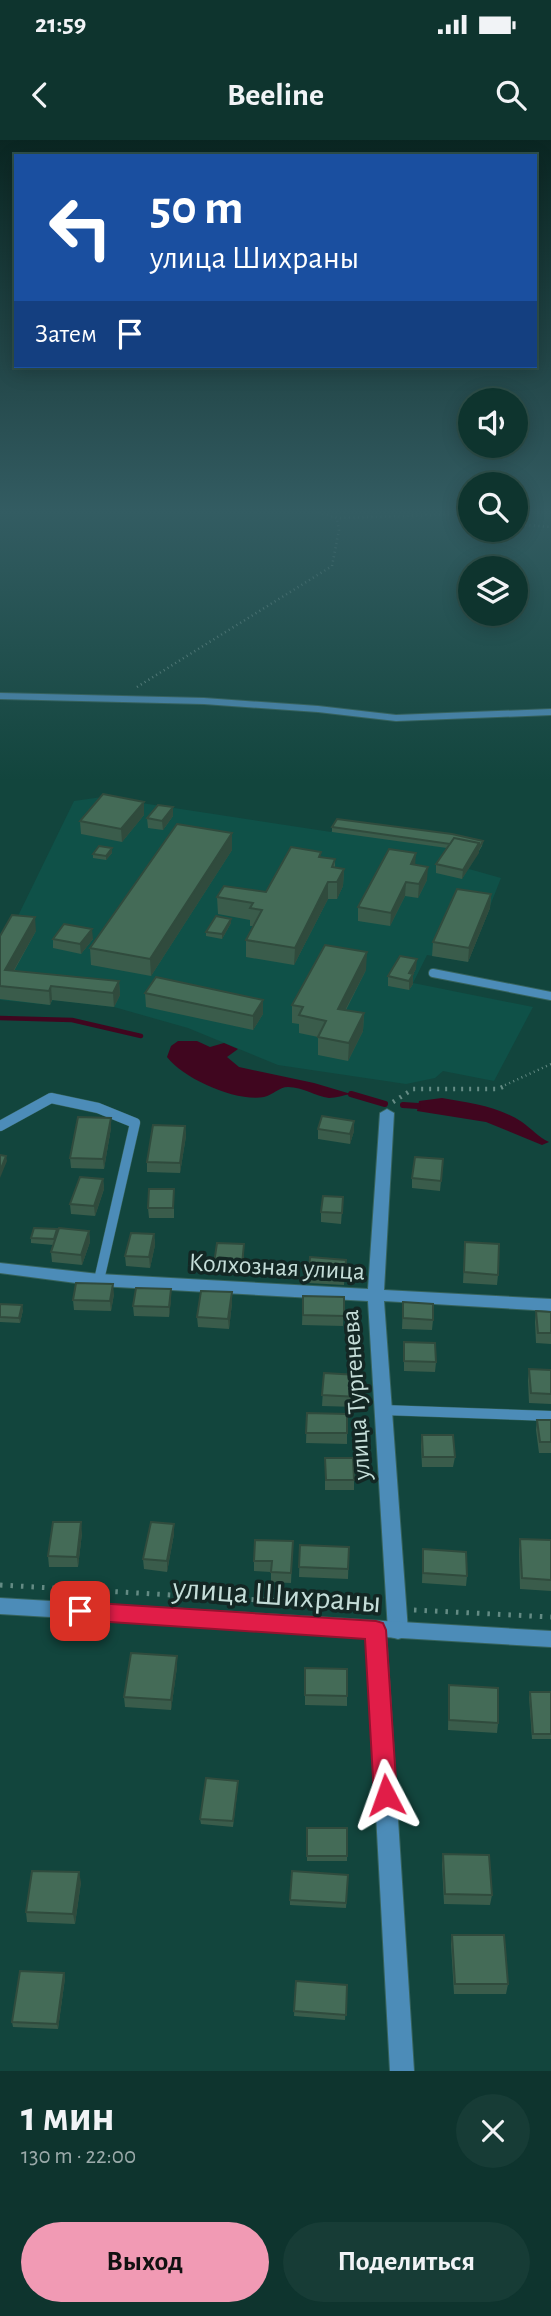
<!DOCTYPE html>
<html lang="ru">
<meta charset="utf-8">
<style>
:root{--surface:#0e342e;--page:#173c36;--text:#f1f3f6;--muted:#9baaaa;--line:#2e4f4a;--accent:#f19ab4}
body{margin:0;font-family:"Alegreya Sans",sans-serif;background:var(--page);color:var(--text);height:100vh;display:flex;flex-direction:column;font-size:26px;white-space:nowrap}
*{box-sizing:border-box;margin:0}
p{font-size:23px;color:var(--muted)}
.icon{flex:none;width:38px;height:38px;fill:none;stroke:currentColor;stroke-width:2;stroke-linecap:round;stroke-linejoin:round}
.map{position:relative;height:1931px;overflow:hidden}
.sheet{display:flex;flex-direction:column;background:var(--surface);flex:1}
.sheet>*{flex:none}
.guide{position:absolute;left:14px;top:14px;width:523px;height:214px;border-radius:0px;box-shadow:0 4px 18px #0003,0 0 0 2px var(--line);background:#1a4fa0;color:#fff;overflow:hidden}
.fabs{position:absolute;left:458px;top:248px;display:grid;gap:14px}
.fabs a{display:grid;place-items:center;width:70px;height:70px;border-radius:50%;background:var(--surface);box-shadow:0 4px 18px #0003,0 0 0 2px var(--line);font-size:35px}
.pin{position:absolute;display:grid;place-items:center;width:60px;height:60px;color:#fff;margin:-30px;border-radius:14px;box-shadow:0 4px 10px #0006}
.me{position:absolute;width:77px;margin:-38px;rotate:356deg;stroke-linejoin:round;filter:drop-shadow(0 0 5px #0008)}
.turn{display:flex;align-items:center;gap:24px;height:147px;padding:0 21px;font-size:32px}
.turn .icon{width:91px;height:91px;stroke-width:2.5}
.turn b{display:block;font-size:49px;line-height:60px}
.then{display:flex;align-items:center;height:66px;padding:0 21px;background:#0003;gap:14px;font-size:26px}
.round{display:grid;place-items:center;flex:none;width:74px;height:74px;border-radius:37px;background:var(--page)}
.headline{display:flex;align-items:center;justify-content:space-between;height:119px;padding:0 21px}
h1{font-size:42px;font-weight:700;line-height:52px}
.primary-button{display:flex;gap:14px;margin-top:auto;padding:14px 21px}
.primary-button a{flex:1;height:80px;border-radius:42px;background:var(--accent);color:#111;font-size:28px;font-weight:700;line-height:80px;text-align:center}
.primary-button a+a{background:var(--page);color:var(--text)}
.status{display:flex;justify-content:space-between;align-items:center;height:49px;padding:0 35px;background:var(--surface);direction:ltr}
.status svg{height:19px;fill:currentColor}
header{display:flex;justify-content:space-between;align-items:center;height:91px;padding:0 21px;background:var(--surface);font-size:32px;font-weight:700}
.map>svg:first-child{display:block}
.built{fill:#0f5148}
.water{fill:#40061f}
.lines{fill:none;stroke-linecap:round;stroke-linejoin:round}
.stream-far1{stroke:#40061f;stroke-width:4.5}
.stream{stroke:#40061f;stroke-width:6}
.service-far1-casing{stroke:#36635c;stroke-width:10}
.service-casing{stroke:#36635c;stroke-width:11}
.minor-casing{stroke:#36635c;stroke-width:2}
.tertiary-casing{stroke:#36635c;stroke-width:2}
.path-far2{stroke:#648b84;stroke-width:2.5;stroke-dasharray:1 3.5;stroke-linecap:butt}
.path-far1{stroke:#648b84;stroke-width:4.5;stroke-dasharray:2 6;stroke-linecap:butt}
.path{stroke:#648b84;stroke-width:5;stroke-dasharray:2.5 8;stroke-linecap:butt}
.service-far1{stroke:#4c8cb8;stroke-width:8}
.service{stroke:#4c8cb8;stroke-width:10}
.minor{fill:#4c8cb8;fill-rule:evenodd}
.tertiary{fill:#4c8cb8;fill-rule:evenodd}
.wall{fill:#3a5c4b}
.shaded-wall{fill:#304b3d}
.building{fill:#446b57;stroke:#304b3d;stroke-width:2}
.route{fill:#e11d48;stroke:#92132f;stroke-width:2}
.labels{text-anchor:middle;stroke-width:7;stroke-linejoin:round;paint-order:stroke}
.street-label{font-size:26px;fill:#c4ddd8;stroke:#132724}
.near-street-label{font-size:32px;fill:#c4ddd8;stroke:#132724}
</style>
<div class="status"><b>21:59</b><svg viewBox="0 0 49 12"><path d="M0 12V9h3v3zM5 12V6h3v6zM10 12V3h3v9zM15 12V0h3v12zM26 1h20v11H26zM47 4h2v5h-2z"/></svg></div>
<header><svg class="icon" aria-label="back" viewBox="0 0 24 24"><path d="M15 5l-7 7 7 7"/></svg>Beeline<svg class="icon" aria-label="search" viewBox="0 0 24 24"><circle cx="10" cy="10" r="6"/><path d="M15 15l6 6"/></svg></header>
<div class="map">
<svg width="551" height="1931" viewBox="0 0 551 1931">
<rect width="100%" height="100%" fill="#12453d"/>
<path class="built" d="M102,657L331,692L336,684L482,706L469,729L501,738L468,822L427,815L413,843L533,867L494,941L443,931L435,938L406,944L278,925L188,888L114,867L53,860L50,865L0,860V813L74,661Z"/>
<path class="water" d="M178,901H197L210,907L224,903L238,909L227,917L239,927L314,943L351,954C344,955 336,958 329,958C315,956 303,947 288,947C279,947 273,955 264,957C236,962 184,939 167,917L171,906Z
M442,958C469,963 498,966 522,982C532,989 538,997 549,1002L542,1005L486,982L417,971L419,961Z"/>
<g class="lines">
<path class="stream-far1" d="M0,878L72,880L141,896"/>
<path class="stream" d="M351,954L385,964
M403,965L418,966"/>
<defs>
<path id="service-far1" d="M433,833L551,856"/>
<path id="service" d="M0,986L51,958L98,968L135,983L99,1140
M383,1270L551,1276"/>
<path id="minor" d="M0,553L204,558L318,566L396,575L551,569V575L396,581L318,572L204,564L0,559Z
M387,969L394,973L384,1150L551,1159V1171L384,1161L408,1491L405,1497L398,1499L391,1497L388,1491L368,1161L99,1146L0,1133V1123L99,1134L368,1149L380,973Z
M376,1482L383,1484L386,1490L414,1931H390L366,1490L369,1484Z"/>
<path id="tertiary" d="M0,1458L551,1491V1507L0,1474Z"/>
</defs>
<use href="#service-far1" class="service-far1-casing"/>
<use href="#service" class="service-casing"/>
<use href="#minor" class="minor-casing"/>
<use href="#tertiary" class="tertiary-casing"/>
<path class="path-far2" d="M314,371L337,378L471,374
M516,384L551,387
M137,547L332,426L339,390L337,378
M501,947L551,924"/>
<path class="path-far1" d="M393,962L413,949H498L505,946"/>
<path class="path" d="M0,1445L379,1467
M414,1470L551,1477"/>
<use href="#service-far1" class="service-far1"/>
<use href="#service" class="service"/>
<use href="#minor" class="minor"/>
<use href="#tertiary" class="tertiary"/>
</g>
<path class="wall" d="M144,662V675L122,702L81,694L80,681Z
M173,676L163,690L148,688L147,678Z
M332,687L483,701L482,706L462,739L436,733V724L447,708L332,692Z
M232,693V710L151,836L91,825L90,808Z
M112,708V713L106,720L93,718V714Z
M321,717L335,719V727L344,729L343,746L337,759H328L294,825L246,817V800L254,786H250V780L218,774L217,757L266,752Z
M415,725L427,740L418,758L405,756L390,786L358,781V767Z
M491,754L490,768L468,822L432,816L433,802Z
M231,783L222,799L206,796V792Z
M36,791L14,831L119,841L120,855L114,867L52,860L50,865L0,859V796Z
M53,799H93L81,814L53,808Z
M416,829L413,834V844L409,850L388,846V836Z
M366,830L346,870L364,873L363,891L348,921L318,915V897L299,893V884L292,883V865Z
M145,853L263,874L253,890L146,867Z
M111,978V988L104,1029L71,1028L70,1018Z
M354,981V991L350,1004L318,999V989Z
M185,986L186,996L180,1033L147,1032V1022Z
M443,1019L440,1051L412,1048V1038Z
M103,1039L104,1049L95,1076L71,1074L70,1064Z
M174,1049V1078H149L148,1068Z
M343,1057L341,1084L321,1082V1072Z
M89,1091L90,1102L82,1125L52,1122L51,1112L53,1105L31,1103V1098L57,1093Z
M154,1094L155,1105L150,1128L126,1126L125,1116Z
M465,1102L498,1135L497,1145L463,1143Z
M244,1114L242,1134L215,1133L214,1123Z
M346,1120L344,1145L308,1143L309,1133Z
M171,1149V1159L169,1177L134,1176L133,1166Z
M114,1154L111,1171L74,1170L73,1160Z
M303,1156L344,1157L343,1186L302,1185Z
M232,1163L229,1189L198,1187L197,1177Z
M403,1163L433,1180L432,1190L402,1189Z
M0,1164L23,1170L20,1183L0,1182Z
M536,1171L551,1172V1204L536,1203L535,1182Z
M404,1202L436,1222L435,1232L404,1231Z
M529,1229L551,1230V1264L529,1263L528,1240Z
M324,1233L358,1235L357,1267L322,1266Z
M307,1273L347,1274V1304L306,1303Z
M537,1280H551V1313H539L536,1290Z
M422,1295L455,1317L453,1327H422L421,1305Z
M325,1318L354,1340V1350H325Z
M174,1384V1394L167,1432L144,1429L143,1419Z
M82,1393L78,1427H49L48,1416Z
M520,1399L551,1400V1451L520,1449L519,1409Z
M293,1401L291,1443L271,1442V1432L254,1431V1421Z
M300,1405L349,1407L348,1439L299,1437Z
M423,1409L467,1436L466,1446L422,1443Z
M177,1527L171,1570L125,1567L124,1557Z
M305,1528L347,1556V1566L305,1565Z
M449,1545L498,1583L497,1593L448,1590Z
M530,1552H551V1599H532L529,1557Z
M238,1646L233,1687L201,1684L200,1679Z
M307,1688H347V1721H307Z
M443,1714L492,1755L490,1765L444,1764L442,1724Z
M348,1735L346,1768L290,1765V1760Z
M81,1742L75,1784L27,1782L26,1772Z
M452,1795L508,1844L506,1854H454L451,1804Z
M64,1833L65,1838L58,1889L13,1887L12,1882Z
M296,1841L347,1845L345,1880L294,1876Z"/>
<path class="shaded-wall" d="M144,662V675L122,702L121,689Z
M173,667V676L163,690L162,681Z
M232,693V710L151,836L150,819Z
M479,703V713L462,739L463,730Z
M112,708V713L106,720V716Z
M416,713L415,727L411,724Z
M428,727L427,740L418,758L419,744Z
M344,729L343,746L337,759V742Z
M328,742V759L294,825L295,808Z
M406,742L405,756L390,786L391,773Z
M491,754L490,768L468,822L469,808Z
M35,777L36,791L6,844L5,830Z
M231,779V783L222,799V794Z
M92,789L93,799L81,814L80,804Z
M367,812L366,830L337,886L338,869Z
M417,819L416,829L413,834V844L409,850V833Z
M119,841L120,855L114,867L113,853Z
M51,846L52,860L50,865L49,851Z
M263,860V874L253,890V876Z
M364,873L363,891L348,921L349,903Z
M111,978V988L104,1029L103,1019Z
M354,981V991L350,1004V994Z
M185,986L186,996L180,1033V1023Z
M6,1016L7,1021L0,1038V1031Z
M103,1039L104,1049L95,1076L94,1066Z
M89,1091L90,1102L82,1125L81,1115Z
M154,1094L155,1105L150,1128L149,1117Z
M244,1104V1114L242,1134V1124Z
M113,1144L114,1154L111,1171L110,1161Z
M171,1149V1159L169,1177V1167Z
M232,1152V1163L229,1189L228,1179Z
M22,1165L23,1170L20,1183L19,1178Z
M81,1382L82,1393L78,1427L77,1417Z
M174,1384V1394L167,1432V1421Z
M177,1516V1527L171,1570V1560Z
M79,1732L81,1742L75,1784L73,1774Z
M64,1833L65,1838L58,1889L57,1884Z"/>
<path class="building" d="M103,654L144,662L121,689L80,681Z
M158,665L173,667L162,681L147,678Z
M337,679L452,694L483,701L479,708V703L454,698L450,704L332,687Z
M177,684L232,693L150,819L90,808Z
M454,698L479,703L463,730L436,724Z
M99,706L112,708L106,716L93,714Z
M291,707L321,712L319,717L335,719L332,727L344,729L337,742H328L295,808L246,800L262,770L250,768L253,763L217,757L224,746L266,752Z
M389,709L416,713L411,724L428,727L419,744L406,742L391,773L358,767Z
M457,749L491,754L469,808L433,802Z
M12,775L35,777L5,830L119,841L113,853L51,846L49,851L0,846V796Z
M216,776L231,779L222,794L206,792Z
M64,784L92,789L80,804L53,799Z
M325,805L367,812L338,869L364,873L349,903L318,897L326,881L299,875L303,867L292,865Z
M400,816L417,819L409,833L413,834L409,841L388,836Z
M156,837L263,860L253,876L145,853Z
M322,976L354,981L350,994L318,989Z
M78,977L111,978L103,1019L70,1018Z
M153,985L185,986L180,1023L147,1022Z
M0,1015L6,1016L0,1031Z
M415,1017L443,1019L441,1041L412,1038Z
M80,1037L103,1039L94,1066L70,1064Z
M149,1049H174L173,1068H148Z
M323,1056L343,1057L342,1073L321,1072Z
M34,1088L57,1089L54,1099L31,1098Z
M59,1088L89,1091L81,1115L51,1112Z
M131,1093L154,1094L149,1117L125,1116Z
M465,1102L499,1104L498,1135L464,1132Z
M217,1103L244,1104L242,1124L214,1123Z
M310,1117L346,1120L345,1135L309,1133Z
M76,1143L113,1144L110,1161L73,1160Z
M136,1148L171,1149L169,1167L133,1166Z
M201,1151L232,1152L228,1179L197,1177Z
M303,1156L344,1157V1176L303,1175Z
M403,1162L433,1164V1180L403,1178Z
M0,1164L22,1165L19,1178L0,1177Z
M536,1171L551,1172V1193H538Z
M404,1202L435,1203L436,1222L404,1221Z
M529,1229L551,1230V1254L531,1253Z
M324,1233L358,1235V1257L322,1255Z
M307,1273L347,1274V1293H306Z
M537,1280H551V1302H540Z
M422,1295H453L455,1317H423Z
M325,1318H353L354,1340H326Z
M53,1382H81L77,1417L48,1416Z
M151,1382L174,1384L167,1421L143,1419Z
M520,1399L551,1400V1440L522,1438Z
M255,1400L293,1401L291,1433L271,1432L272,1421H254Z
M300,1405L349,1407L348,1429L299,1427Z
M423,1409L466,1412L467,1436L423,1433Z
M131,1513L177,1516L171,1560L124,1557Z
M305,1528L347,1529V1556L305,1555Z
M449,1545L498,1548V1583L449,1580Z
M530,1552H551V1594H533Z
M206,1638L238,1641L233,1681L200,1679Z
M307,1688H347V1716H307Z
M443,1714L489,1715L492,1755L445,1754Z
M32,1731L79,1732L73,1774L26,1772Z
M292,1731L348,1735L346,1763L290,1760Z
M452,1795H504L508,1844H455Z
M20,1831L64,1833L57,1884L12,1882Z
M296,1841L347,1845L346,1875L294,1871Z"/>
<linearGradient id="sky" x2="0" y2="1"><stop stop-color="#0a2622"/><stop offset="0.58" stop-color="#335c62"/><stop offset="1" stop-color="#335c62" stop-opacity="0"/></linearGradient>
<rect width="551" height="641" fill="url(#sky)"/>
<path class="route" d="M80,1462L376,1481L383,1483L386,1490L397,1655L394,1663L386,1666L377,1663L374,1655L365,1499L80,1480L73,1478L70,1471L73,1465Z"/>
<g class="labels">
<g class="street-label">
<text transform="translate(277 1126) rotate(3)" y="9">Колхозная улица</text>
<text transform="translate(355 1255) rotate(-94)" y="9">улица Тургенева</text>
</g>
<g class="near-street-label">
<text transform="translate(277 1454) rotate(4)" y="11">улица Шихраны</text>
</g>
</g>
</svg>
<div class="fabs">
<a><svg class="icon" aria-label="sound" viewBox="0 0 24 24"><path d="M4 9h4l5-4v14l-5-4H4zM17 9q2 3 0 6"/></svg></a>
<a><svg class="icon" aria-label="search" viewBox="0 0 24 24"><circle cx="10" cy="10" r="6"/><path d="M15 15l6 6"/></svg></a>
<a><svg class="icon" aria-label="layers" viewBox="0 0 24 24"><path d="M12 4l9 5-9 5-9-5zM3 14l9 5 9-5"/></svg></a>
</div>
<div class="pin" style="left:80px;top:1471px;background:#d93025"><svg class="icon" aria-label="arrive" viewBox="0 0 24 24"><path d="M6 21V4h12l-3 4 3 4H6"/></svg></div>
<svg class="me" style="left:386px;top:1655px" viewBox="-20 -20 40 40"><path d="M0-17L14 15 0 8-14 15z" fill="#e11d48" stroke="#fff" stroke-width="4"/></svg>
<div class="guide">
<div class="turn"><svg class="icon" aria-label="left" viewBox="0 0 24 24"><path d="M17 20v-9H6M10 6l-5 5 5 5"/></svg><div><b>50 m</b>улица Шихраны</div></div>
<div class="then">Затем<svg class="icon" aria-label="arrive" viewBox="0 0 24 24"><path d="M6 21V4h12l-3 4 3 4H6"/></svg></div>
</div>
</div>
<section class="sheet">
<div class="headline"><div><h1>1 мин</h1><p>130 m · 22:00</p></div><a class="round"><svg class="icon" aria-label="close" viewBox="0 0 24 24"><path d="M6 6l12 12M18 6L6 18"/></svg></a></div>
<div class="primary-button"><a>Выход</a><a>Поделиться</a></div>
</section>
